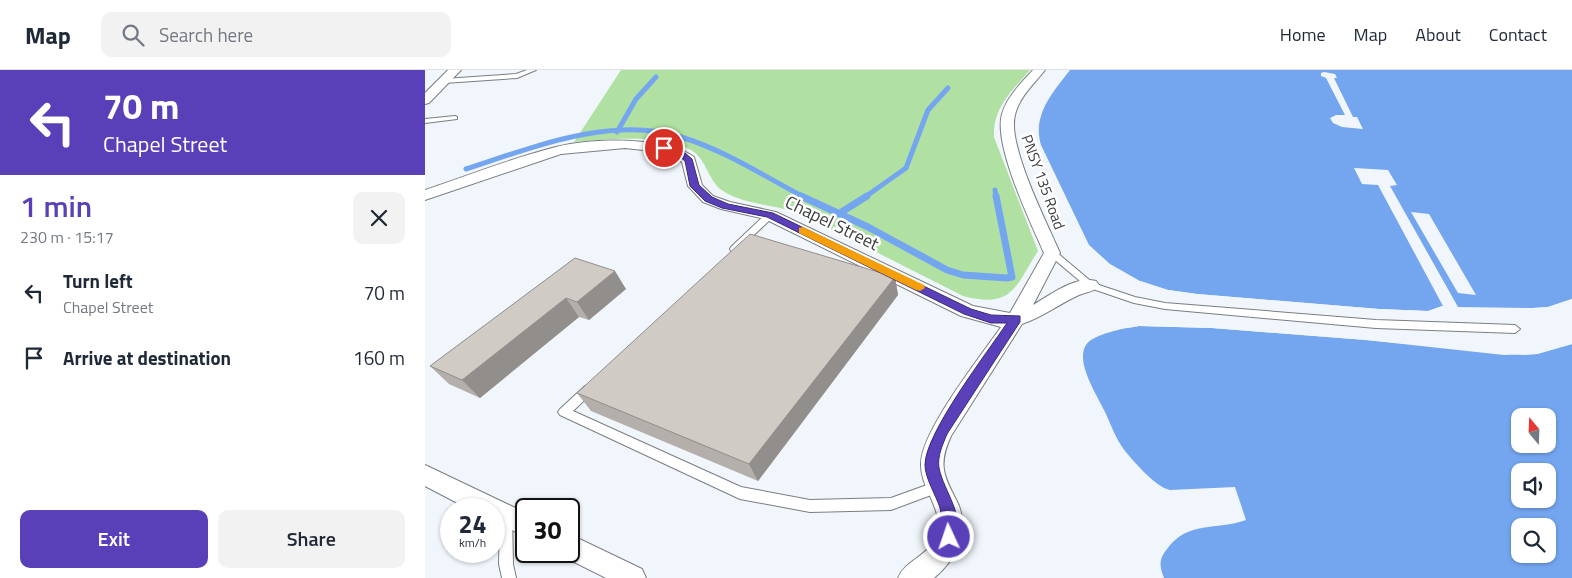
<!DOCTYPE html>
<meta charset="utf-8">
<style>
:root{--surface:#fff;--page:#f2f2f3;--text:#1f2937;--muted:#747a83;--line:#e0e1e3;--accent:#5a40b8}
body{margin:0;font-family:"Titillium Web",sans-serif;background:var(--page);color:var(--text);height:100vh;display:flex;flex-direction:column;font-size:19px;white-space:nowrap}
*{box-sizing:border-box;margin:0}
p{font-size:16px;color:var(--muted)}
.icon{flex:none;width:28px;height:28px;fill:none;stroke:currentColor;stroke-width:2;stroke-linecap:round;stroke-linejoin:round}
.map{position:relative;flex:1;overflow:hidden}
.side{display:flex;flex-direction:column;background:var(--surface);width:425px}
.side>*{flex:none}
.top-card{background:#5a40b8;color:#fff;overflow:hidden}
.needle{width:32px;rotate:341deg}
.buttons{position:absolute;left:1086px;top:338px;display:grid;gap:10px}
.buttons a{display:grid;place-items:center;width:45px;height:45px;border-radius:10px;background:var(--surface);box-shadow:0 1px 4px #0004;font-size:25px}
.speed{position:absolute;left:15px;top:428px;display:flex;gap:10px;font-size:25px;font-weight:700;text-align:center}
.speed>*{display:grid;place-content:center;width:65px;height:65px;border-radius:50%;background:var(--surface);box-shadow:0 1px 4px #0004;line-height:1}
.speed small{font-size:12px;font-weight:400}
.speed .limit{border:2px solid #111;border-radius:8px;background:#fff;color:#111}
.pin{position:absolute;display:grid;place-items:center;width:42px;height:42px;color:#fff;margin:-21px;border:2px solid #fff;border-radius:50%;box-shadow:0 1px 5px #0007}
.me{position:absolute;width:55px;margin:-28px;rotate:357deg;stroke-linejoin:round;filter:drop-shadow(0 0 4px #0008)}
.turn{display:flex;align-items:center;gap:18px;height:105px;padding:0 20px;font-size:22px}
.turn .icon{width:65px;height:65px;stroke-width:2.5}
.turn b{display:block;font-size:35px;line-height:42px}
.round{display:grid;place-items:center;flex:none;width:52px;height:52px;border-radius:10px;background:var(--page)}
.headline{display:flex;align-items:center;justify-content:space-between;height:85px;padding:0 20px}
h1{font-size:30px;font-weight:600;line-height:38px;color:var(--accent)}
.primary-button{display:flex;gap:10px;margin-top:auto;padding:10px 20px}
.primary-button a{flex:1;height:58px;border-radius:10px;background:var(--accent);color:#fff;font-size:20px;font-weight:600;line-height:58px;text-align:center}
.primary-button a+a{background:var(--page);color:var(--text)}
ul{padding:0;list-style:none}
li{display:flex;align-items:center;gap:15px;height:65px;padding:0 20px}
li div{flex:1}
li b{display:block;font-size:19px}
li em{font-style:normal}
header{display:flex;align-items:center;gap:30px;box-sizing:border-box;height:70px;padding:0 25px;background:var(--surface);border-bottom:1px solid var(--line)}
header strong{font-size:24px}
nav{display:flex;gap:28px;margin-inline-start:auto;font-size:18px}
.search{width:350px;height:45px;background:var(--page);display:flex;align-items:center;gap:12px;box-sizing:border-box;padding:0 18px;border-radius:10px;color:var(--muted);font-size:19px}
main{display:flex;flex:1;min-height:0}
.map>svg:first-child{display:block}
.green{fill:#b1e1a2}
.water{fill:#74a6f0;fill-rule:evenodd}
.pier{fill:#f0f6fb}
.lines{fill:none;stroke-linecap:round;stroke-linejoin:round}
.stream-far1{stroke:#74a6f0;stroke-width:5}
.stream{stroke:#74a6f0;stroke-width:7}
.lane-casing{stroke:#797e83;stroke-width:2}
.street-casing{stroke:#797e83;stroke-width:2}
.lane{fill:#fff;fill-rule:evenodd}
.street{fill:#fff;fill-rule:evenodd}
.wall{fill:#b4afaa}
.shaded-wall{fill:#928e8b}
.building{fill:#d1cbc6;stroke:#928e8b}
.route{fill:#5a40b8;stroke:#3a2a78}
.slow{fill:#f59e0b}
.labels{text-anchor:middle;stroke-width:5;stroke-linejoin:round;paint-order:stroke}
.far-street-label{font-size:15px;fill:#3b3d3f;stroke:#fff}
.street-label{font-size:18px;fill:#3b3d3f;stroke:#fff}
</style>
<header>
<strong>Map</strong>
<div class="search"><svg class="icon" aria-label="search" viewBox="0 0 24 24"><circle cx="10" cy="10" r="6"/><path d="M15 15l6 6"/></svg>Search here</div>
<nav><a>Home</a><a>Map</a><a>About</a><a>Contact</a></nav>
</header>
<main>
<section class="side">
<div class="top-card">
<div class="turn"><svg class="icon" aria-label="left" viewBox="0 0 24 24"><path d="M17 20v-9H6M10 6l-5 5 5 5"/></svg><div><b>70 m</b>Chapel Street</div></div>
</div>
<div class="headline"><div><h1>1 min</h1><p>230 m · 15:17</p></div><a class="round"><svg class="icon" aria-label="close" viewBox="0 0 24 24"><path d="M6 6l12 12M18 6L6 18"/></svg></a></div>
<ul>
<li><svg class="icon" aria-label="left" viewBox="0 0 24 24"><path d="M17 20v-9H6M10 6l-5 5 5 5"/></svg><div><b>Turn left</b><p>Chapel Street</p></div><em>70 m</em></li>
<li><svg class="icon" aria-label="arrive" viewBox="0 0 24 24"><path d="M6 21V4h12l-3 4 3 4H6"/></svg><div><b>Arrive at destination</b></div><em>160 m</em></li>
</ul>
<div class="primary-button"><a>Exit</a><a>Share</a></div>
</section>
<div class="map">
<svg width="1147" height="508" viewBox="0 0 1147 508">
<rect width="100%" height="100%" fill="#f0f6fb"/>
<path class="green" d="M196,0H605C587,21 568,37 569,67L613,181C590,217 588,239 538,226L378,145C353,134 321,136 298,121C284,112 282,92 269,82C244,63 179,69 149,72Z"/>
<path class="water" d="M645,0H1147V229L1123,237L1108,238L1052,239L1017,236L1003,241L954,239L772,224L743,220L715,211L685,194L664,175L616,75C607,45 628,22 645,0Z
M714,256L787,258L941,270L1098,285L1112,284L1147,274V508H739C734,496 734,489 742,479C763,450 791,461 821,450L810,417L745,420L739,418C725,410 711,394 700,381C690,368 686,354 679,340C672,325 650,292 661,275C668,264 700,258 714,256ZM1095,346H1122V374H1095ZM1095,401H1122V429H1095ZM1095,456H1122V484H1095Z"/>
<path class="pier" d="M899,2L910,4L912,8H909L928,47H932L938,59L917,57L908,53L905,48L911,45H920L901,8L896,6V3Z
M929,98L963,100L972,115L965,116L1033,237L1108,238L1123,237L1147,229V232L1124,239L1108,241H1052L1017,238L1004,243L954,241L771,227L742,222L714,213L715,211L743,220L772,224L954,239L1003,241L1018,236L953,115L937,114Z
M986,142L1004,144L1051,225L1033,223Z
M714,253L788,256L942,268L1079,282H1112L1147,272V274L1112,284L1079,285L941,270L787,258L714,256L703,258L704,255Z"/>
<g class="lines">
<path class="stream-far1" d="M192,62L211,29L231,7
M41,99C106,78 187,45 256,67C299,80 339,106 379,127
M570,120L571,127
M440,127L481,98L503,40L523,18"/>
<path class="stream" d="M376,126L443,157L522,200L538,205L582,208L587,207L571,126
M415,143L442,126"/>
<defs>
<path id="lane" d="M102,0H111L92,8L19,13L16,11L19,9L91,4Z
M30,46L32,47V49L0,53V49Z
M345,142L349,145L348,147L312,181H306L305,179L306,177L342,143Z
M627,180L630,181L668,213L710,227L740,233L951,250L1090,255L1095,259L1090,263L951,258L740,239L709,233L662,217L624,185L623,183L624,181Z
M164,315L168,316L169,319L168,322L148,341L316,417L385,430L466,428L513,411L517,413L519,417L517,421L466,440L385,442L315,429L135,345L133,342L135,339L160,316Z
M81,439L86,441L87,445L88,494L91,508H77L74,494L75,445L76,441Z"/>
<path id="street" d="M23,0H36L4,33L0,34V23Z
M608,0H620C609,14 594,27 590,45C582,75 622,153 635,183L608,235C625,225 651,205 671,211L674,215C670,222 661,222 654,225C634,234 618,247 597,254L526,366C521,377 517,388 519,400C521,413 529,424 534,436C544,463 530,491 509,508H473C480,490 504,486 511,467C521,441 495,419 496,394C496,361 556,286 576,257L536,246L340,149L296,139L278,132L263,116L257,92L237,82L200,78L136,84L0,130V120C43,106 87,88 131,77C166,68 239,66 269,87L277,115L288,126L305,132L351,142L548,236L585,243L619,183C606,153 568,75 577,44C582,27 596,13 608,0Z
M0,395L101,443V467L69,451V439H44L0,416Z
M144,464L217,499L221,508H181L135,485L134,481H144Z"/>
</defs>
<use href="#lane" class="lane-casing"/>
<use href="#street" class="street-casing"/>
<use href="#lane" class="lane"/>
<use href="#street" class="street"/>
</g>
<path class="wall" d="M150,188L201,219L164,250L154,247L55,328L24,314L5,296Z
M470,207L473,225L333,411L166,341L152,323Z"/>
<path class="shaded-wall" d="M190,201L201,219L164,250L152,232Z
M470,207L473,225L333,411L324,394Z
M141,228L154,247L55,328L37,310Z"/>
<path class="building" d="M325,164L470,207L324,394L152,323Z
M150,188L190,201L152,232L141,228L37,310L5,296Z"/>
<path class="route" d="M236,76L260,83L267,89L274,115L287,127L303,134L348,143L546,239L566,245L595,246V252L522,364C518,374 512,386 514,398C519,422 541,446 530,472L524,474L519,472C515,462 518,449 515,438C511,425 500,408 500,395C500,363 562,283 582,253H566L539,244L342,147L297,138L280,131L265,116L260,91L254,86L236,80Z"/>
<path class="slow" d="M378,157L499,215L500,218L495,221L491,220L374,163V158Z"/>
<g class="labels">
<g class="far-street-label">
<text transform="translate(618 112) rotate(70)" y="5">PNSY 135 Road</text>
</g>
<g class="street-label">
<text transform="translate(407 153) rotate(26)" y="6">Chapel Street</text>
</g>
</g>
</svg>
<div class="buttons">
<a><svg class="needle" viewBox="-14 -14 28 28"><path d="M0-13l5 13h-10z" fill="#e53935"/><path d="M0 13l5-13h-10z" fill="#747a83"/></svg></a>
<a><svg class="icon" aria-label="sound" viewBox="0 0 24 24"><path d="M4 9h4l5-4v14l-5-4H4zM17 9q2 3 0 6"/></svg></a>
<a><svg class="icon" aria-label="search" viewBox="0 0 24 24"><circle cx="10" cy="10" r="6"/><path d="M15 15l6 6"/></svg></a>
</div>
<div class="speed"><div>24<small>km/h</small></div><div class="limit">30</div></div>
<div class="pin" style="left:239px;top:78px;background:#d93025"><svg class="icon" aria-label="arrive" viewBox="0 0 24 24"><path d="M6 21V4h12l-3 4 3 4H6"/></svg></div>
<svg class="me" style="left:524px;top:467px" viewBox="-20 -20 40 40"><circle r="17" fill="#5a40b8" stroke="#fff" stroke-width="3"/><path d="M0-11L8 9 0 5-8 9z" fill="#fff"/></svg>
</div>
</main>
